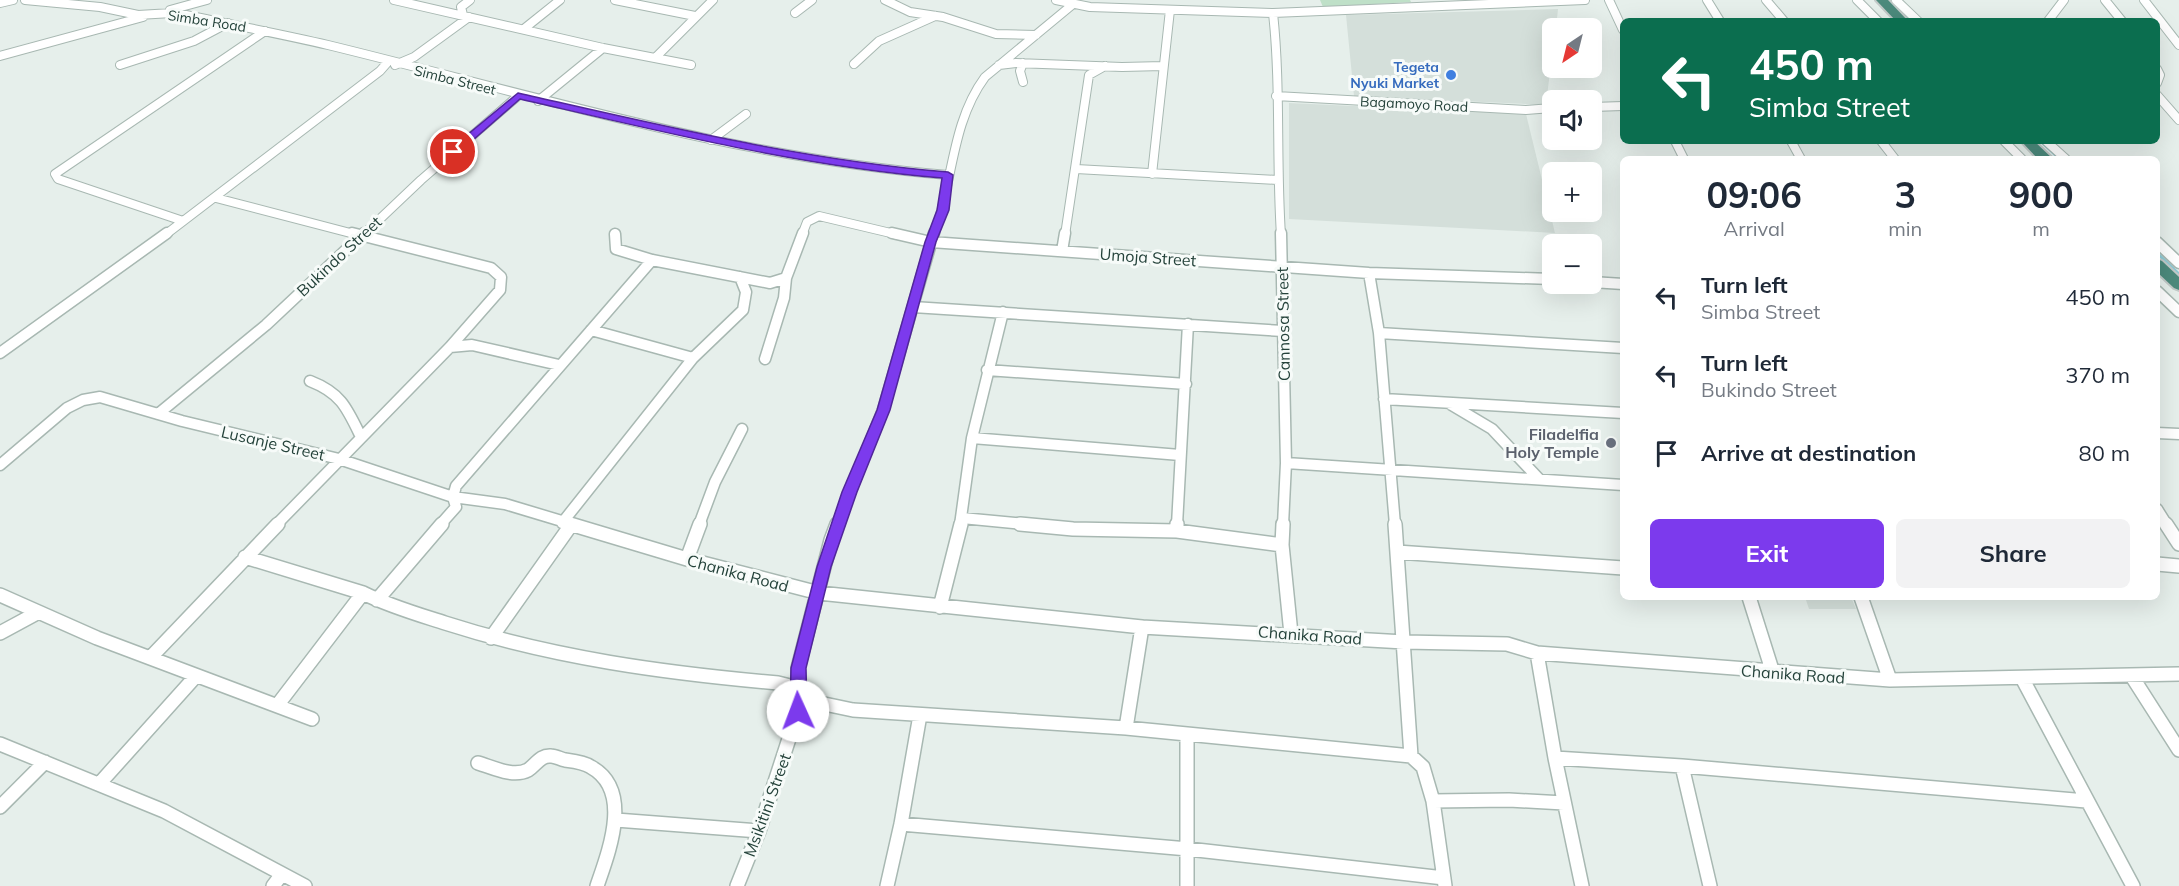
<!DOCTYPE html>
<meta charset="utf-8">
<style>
:root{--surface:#fff;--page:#f2f2f3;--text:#1f2937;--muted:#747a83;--accent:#7c3aed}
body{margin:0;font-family:Mulish,sans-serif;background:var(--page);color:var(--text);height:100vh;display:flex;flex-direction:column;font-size:22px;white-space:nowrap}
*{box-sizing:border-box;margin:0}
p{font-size:20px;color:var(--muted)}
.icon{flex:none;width:33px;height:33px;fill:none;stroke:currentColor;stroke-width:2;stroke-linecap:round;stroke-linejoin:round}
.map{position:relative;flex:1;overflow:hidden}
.sheet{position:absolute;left:1620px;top:156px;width:540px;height:444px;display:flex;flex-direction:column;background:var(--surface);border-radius:9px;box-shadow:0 6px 24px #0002}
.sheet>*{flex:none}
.top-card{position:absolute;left:1620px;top:18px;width:540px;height:126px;border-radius:9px;box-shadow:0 6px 24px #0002;background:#0b6e4f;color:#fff;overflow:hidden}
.needle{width:39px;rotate:215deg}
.fabs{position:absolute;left:1542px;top:18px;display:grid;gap:12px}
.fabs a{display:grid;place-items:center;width:60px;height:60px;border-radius:9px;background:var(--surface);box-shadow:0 6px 24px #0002;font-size:30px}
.pin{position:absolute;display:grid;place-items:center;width:51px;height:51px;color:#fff;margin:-26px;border:3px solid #fff;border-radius:50%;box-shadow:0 2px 6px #0007}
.me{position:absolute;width:66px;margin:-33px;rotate:358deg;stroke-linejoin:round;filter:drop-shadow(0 0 4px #0008)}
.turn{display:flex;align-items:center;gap:21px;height:126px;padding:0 30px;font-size:27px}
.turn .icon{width:78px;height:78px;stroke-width:2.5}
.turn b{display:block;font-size:42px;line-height:51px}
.eta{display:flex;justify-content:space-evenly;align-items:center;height:102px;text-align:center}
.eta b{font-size:36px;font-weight:700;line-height:42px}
.action{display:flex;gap:12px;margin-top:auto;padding:12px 30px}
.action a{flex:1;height:69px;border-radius:9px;background:var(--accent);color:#fff;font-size:24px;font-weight:700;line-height:69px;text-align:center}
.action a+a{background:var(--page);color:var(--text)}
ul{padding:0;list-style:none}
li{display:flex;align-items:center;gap:18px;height:78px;padding:0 30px}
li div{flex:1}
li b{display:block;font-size:22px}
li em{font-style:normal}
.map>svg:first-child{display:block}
.built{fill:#d4dfda}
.green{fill:#bfe0c8}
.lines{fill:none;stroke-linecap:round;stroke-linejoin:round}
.stream-far1{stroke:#8ec9d4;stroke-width:2}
.stream{stroke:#8ec9d4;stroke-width:3}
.minor-far2-casing{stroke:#a8b8b2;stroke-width:10}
.minor-far1-casing{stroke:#a8b8b2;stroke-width:13}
.minor-casing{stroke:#a8b8b2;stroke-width:16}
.trunk-casing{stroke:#c2cac8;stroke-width:4}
.minor-far2{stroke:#fff;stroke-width:8}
.minor-far1{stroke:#fff;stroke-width:10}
.minor{stroke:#fff;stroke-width:13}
.trunk{fill:#4c8a7c;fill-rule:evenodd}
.route{fill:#7c3aed;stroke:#51269a;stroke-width:1.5}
.shop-dot{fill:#3f7fe0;stroke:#f7fbf9;stroke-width:2}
.worship-dot{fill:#6b7280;stroke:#f7fbf9;stroke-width:2}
.labels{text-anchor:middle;stroke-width:6;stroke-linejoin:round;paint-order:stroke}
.far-street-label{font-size:14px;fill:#24423a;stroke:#f7fbf9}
.far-shop-label{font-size:14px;font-weight:bold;fill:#366cbe;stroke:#f7fbf9;text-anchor:end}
.street-label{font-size:16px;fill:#24423a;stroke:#f7fbf9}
.worship-label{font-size:16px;font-weight:bold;fill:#5b616d;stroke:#f7fbf9;text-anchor:end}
</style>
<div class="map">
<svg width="2179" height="886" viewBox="0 0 2179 886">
<rect width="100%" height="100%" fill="#e6efeb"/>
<path class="built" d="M1558,9L1556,28H1552V54L1546,105L1354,96L1346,15Z
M1289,103L1526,114L1555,233L1289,219Z
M1805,597H1851L1856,609H1809Z"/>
<path class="green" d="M1320,0H1410L1411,2L1323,7Z"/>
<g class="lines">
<path class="stream-far1" d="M1889,0L1911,21
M2040,141L2059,159"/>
<path class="stream" d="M2157,253L2179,274"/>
<defs>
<path id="minor-far2" d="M25,0L100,7L138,15L172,13L186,15C233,25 281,34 328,45C533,95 736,158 948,175
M394,0L603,48L691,65
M615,0L695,16
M885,0L910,12L943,17L996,34L1036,35
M1056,0L1090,7L1273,13L1585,0
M1609,0L1623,30
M1707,0L1720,21
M1766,0L1784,21
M1857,0L1878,21
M1896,0L1918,21
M2105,0L2122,21
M2144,0L2179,45
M0,3L13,0
M170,10L207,0
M795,13L812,0
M1273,13C1281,86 1276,161 1281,235
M463,15L461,7L470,0
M2048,21L2064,0
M525,28L560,0
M0,56L143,17
M656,57L713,0
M1023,63L1020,71L1023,82
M854,64L879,41L935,16
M120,65L194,41L228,23
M395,65L414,57L469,17
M999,65L1016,63L1122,67L1163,66
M2157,69L2160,75L2157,83
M2157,95L2179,120
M1276,96L1526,110L1552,108
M538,101L603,48
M1592,107L1623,106
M711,140L746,114
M1675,141L1684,159
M1791,141L1801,159
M1881,141L1895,159
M2004,141L2022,159
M2046,141L2066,159
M1076,169L1277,180
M1152,174L1170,10
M216,198L358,235
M183,221L58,179L55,174L265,31
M165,235L380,71L387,63
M363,235L421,180L518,96
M802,235L807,222L819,216L899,235
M934,235C953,183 951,123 985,77L1072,5
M1065,235L1089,75L1105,66"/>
<path id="minor-far1" d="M892,233L931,242L1369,273L1552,279
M1281,233L1286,463L1283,525
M615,234L616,249L652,260L770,283L786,278
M2157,242L2179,263
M1062,251L1065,233
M1369,273L1379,333L1395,525
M1592,282L1623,284
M2157,291L2179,312
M913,307L1283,331
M591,330L693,358
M1379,333L1623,348
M450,347L472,345L559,365
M0,353L167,233
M765,359L784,298L786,278L803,233
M987,370L1186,384
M310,381C341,393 347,408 361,437
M1384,399L1623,413
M1450,404L1492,429L1539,479
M158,414L266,325L364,233
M2157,433L2179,434
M972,438L1180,455
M1286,463L1623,485
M0,465L67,408L83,400L100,397L182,421L339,459L453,497L505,504L575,525
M2157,509L2167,525
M962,518L1035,525
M562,523L693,358L743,310L746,292L740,277
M276,525L450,347L500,290L501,277L491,268L352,233
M440,525L456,507L453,497L456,486L652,260
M699,525L715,482L742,429
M837,525L883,410L934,233
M960,525L972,438L1003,312
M1177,525L1188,324"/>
<path id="minor" d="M570,524L687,559L819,593L1142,627L1404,642L1507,644L1537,653L1890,680L2179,674
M1020,524L1073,529L1177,531L1282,545
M1283,524L1282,545L1291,634
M1395,524L1411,756L1423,767L1433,801L1445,886
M2166,524L2179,544
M1177,531V524
M1397,552L1623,568
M245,557L363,593C389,606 417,614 445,623C554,658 664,673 778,683L790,686L815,702L853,710L1126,728L1411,756
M687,559L700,524
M2157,564L2179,566
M0,595L97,638L312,719
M1749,597L1773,673
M1861,597L1890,680
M377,600L442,524
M940,607L961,524
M0,633L37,613
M491,638L571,525
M1537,653L1555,758L1582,886
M151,657L278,524
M2131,675L2179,750
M2022,678L2133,886
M279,703L363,593
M1126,728L1142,627
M1187,734V886
M0,744L164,811L305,886
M1555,758L1682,766L2086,801
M478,763C492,767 513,778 528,770C536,765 540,755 551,756C556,756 560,759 565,760C573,761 584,762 591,767C633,790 609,851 597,886
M1682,766L1710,886
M100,783L196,676
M1433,801L1509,800L1564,803
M0,807L45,762
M616,820L759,831
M901,824L1188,849L1444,878
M273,886L282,874
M737,886L759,831L798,711V668L831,540L837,524
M887,886L901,824L920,715"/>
<path id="trunk" d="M1876,0H1888L1908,21H1896Z
M2021,141H2034L2053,159H2038Z
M2157,259L2162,261L2179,277V290L2174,288L2157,272Z"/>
</defs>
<use href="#minor-far2" class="minor-far2-casing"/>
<use href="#minor-far1" class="minor-far1-casing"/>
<use href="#minor" class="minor-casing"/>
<use href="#trunk" class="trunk-casing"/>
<use href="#minor-far2" class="minor-far2"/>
<use href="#minor-far1" class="minor-far1"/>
<use href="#minor" class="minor"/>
<use href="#trunk" class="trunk"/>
</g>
<path class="route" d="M518,93C660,125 802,160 948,172L953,175L949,210L936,242L890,410L857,492L831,567L806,668L807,711L804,716L798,718L793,716L790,711L791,668L817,567L842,492L877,410L925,242L937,210L942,178C799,166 659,131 520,99L457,154H450V149Z"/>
<circle class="shop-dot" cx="1451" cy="75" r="6"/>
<circle class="worship-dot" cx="1611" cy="443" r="6"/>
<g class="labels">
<g class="far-street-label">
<text transform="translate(207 21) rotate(9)" y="5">Simba Road</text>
<text transform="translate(455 80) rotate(14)" y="5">Simba Street</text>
<text transform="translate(1414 104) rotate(3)" y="5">Bagamoyo Road</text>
</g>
<g class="far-shop-label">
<text x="1439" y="72">Tegeta<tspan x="1439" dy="16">Nyuki Market</tspan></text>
</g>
<g class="street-label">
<text transform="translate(339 256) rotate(-43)" y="6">Bukindo Street</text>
<text transform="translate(1148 257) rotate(4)" y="6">Umoja Street</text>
<text transform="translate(1283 324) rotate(-91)" y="6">Cannosa Street</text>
<text transform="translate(273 443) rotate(13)" y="6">Lusanje Street</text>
<text transform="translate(738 573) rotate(15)" y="6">Chanika Road</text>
<text transform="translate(1310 635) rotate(4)" y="6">Chanika Road</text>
<text transform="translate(1793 674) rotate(4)" y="6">Chanika Road</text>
<text transform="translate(767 805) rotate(-70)" y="6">Msikitini Street</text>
</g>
<g class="worship-label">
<text x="1599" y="440">Filadelfia<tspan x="1599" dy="18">Holy Temple</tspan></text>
</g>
</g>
</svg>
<div class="fabs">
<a><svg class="needle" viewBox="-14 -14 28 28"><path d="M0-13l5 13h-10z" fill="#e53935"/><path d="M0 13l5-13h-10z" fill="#747a83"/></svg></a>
<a><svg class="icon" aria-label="sound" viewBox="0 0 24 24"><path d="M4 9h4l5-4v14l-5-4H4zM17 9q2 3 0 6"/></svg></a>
<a>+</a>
<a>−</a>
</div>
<div class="pin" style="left:453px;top:152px;background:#d93025"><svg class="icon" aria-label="arrive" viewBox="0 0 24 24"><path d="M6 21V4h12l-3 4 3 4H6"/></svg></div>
<svg class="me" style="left:798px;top:711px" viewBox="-20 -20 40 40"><circle r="19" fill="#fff"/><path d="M0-13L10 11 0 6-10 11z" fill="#7c3aed"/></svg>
<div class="top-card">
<div class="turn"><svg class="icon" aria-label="left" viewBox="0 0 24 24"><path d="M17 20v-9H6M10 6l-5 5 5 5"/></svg><div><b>450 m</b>Simba Street</div></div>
</div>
<section class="sheet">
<div class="eta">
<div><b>09:06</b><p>Arrival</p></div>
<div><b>3</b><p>min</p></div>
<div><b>900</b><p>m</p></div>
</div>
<ul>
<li><svg class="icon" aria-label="left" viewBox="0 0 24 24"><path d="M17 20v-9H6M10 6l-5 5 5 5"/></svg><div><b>Turn left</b><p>Simba Street</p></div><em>450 m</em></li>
<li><svg class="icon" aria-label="left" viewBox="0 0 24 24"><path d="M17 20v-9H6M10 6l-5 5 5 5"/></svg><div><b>Turn left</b><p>Bukindo Street</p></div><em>370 m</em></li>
<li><svg class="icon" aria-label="arrive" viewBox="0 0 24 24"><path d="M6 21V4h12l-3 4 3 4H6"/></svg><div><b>Arrive at destination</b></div><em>80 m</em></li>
</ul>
<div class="action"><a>Exit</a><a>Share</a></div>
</section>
</div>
